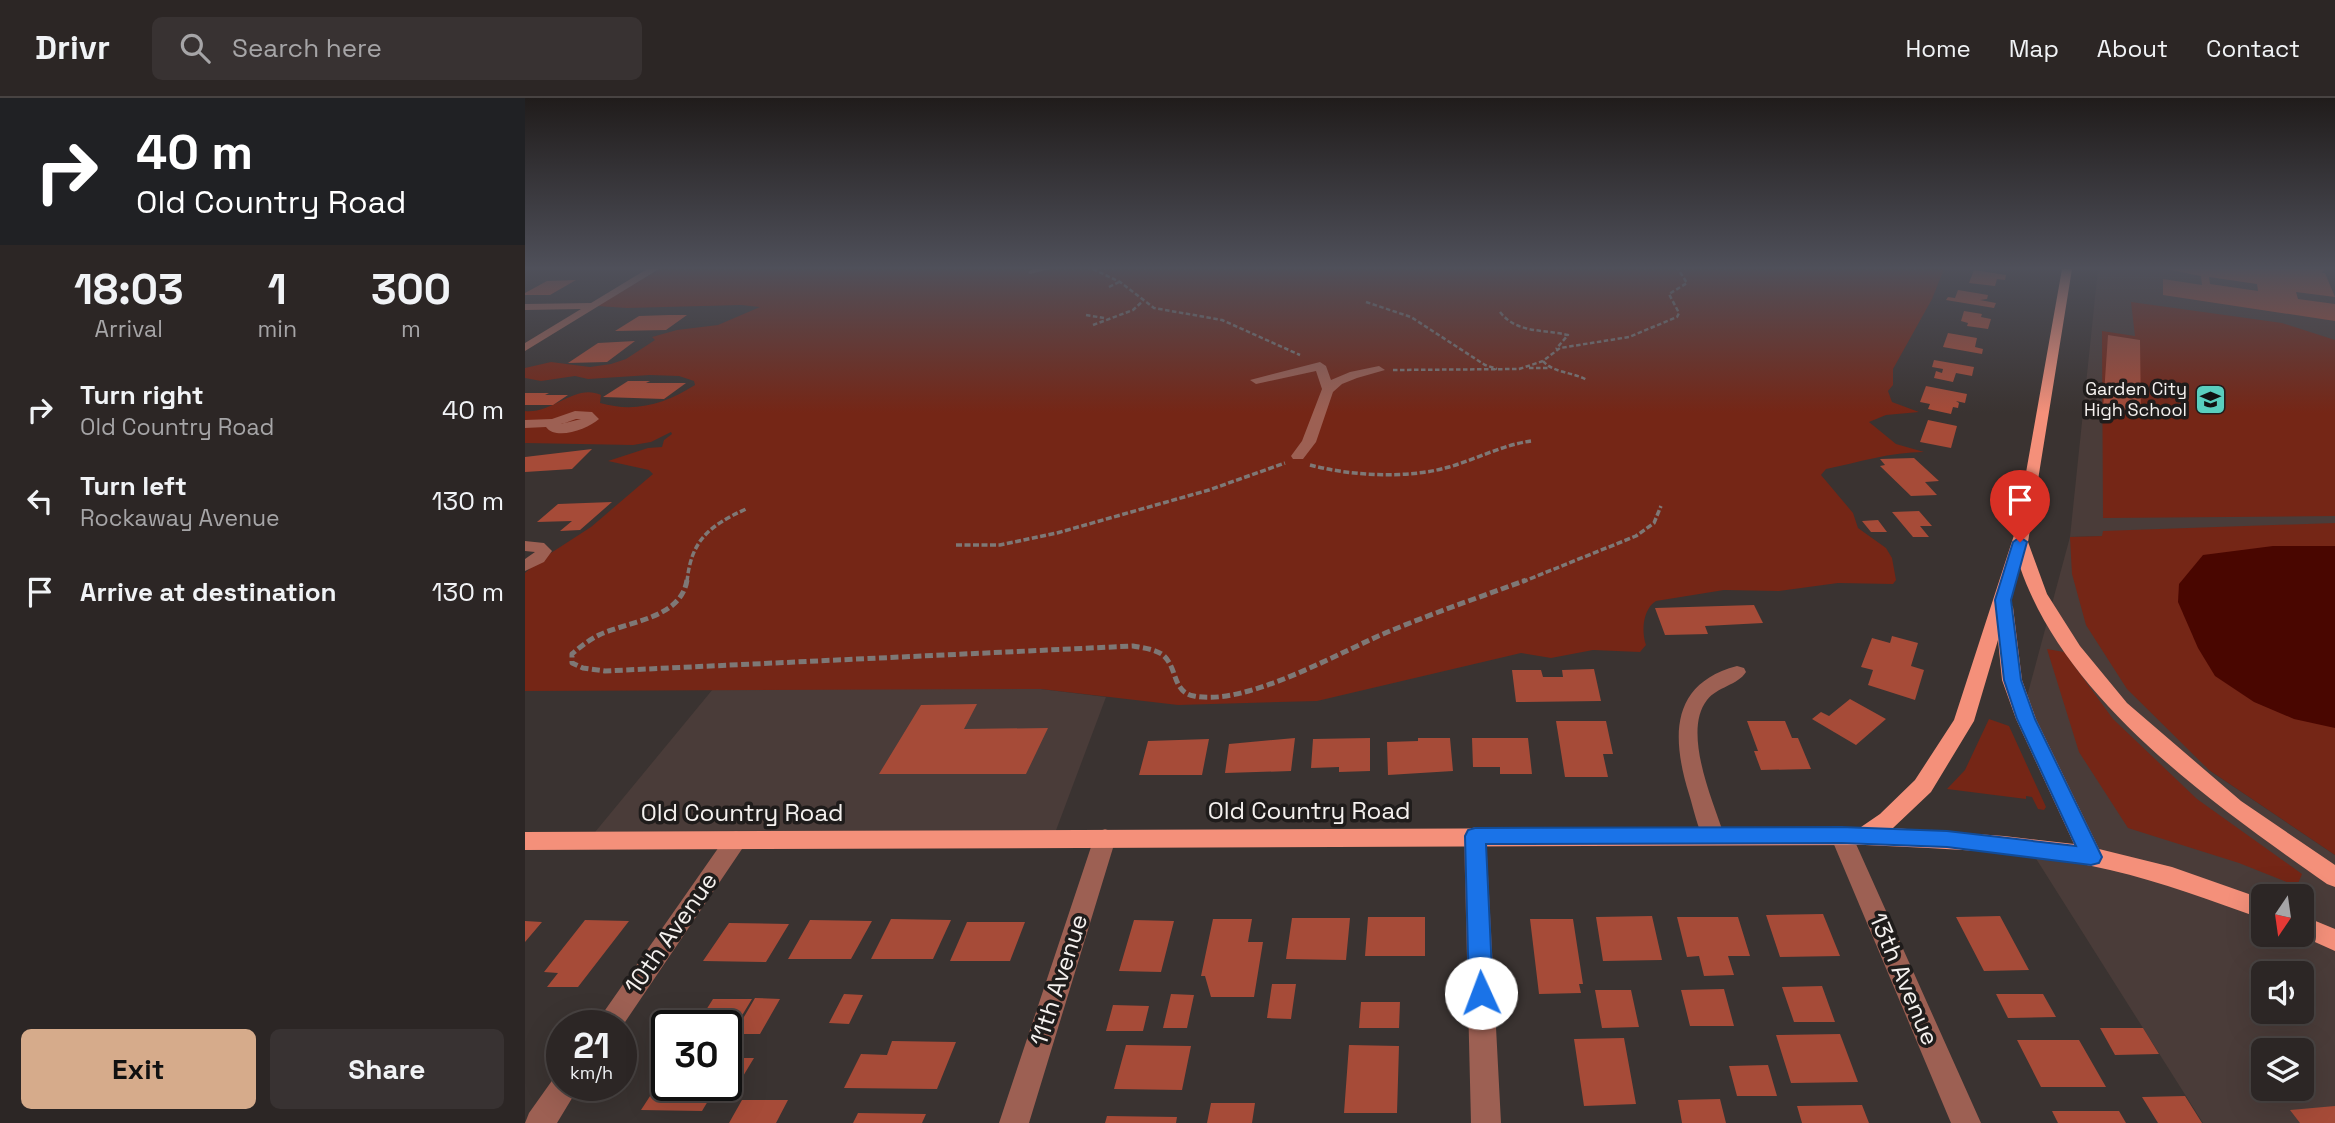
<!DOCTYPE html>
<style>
:root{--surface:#2c2625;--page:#383232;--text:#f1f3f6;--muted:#a6a5a7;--line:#484342;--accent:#d6ab8b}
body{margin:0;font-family:"Space Grotesk",sans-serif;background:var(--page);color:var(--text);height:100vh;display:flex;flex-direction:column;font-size:26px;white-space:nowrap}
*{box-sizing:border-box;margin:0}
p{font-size:23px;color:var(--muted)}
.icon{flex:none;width:38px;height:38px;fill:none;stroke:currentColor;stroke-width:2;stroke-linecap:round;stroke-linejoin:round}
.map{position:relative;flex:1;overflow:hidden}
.details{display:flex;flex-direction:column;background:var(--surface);width:525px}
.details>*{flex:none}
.banner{background:#202124;color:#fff;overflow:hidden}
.needle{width:46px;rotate:193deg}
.tools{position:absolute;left:1726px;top:786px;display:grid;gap:14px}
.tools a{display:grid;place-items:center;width:63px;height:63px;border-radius:10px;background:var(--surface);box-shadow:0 7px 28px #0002,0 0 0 2px var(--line);font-size:35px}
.speed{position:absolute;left:21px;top:912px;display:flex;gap:14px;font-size:35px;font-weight:700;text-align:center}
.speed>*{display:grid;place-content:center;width:91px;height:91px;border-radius:50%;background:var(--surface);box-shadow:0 7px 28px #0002,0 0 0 2px var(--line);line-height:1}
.speed small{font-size:18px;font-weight:400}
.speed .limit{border:4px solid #111;border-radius:10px;background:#fff;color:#111}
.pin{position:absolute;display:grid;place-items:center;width:60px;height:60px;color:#fff;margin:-72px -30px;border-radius:50% 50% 50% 0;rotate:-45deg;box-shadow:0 0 7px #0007}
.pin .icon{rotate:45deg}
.me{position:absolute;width:77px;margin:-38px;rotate:358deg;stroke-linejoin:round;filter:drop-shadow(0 0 5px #0008)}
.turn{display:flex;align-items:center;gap:24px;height:147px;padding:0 21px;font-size:32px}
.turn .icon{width:91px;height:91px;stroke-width:2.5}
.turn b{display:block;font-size:49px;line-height:60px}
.eta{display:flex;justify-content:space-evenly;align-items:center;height:119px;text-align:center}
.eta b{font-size:42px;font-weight:800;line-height:49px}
.button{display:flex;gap:14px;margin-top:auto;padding:14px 21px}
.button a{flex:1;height:80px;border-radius:10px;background:var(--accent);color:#111;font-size:28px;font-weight:800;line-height:80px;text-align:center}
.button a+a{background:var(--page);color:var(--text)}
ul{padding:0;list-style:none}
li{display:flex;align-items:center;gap:21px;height:91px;padding:0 21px}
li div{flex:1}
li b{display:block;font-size:26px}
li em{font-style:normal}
header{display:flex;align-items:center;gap:42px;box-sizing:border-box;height:98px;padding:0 35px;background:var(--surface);border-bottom:2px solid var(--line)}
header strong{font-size:33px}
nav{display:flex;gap:38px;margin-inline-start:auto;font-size:24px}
.search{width:490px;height:63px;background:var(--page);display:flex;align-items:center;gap:18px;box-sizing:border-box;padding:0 24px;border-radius:10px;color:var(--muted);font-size:26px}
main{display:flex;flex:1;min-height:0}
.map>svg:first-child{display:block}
.built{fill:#4a3c39;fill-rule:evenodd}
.green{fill:#752616}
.water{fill:#490600}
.building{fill:#a64b38;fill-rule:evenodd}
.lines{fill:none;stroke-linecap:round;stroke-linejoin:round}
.path-far2{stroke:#7e7876;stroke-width:2.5;stroke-dasharray:4.5 2.5;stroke-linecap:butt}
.path-far1{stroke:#7e7876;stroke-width:3.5;stroke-dasharray:6 2.5;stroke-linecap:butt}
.path{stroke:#7e7876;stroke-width:5;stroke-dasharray:8 3.5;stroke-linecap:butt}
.minor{fill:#9d6053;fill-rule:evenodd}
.major{fill:#f4907a;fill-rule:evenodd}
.route{fill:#1a73e8;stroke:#114b97;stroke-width:2}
.labels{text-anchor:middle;stroke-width:7;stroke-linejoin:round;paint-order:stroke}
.far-poi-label{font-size:18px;fill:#f5f1ef;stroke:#1f1c1b;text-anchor:end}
.near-street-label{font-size:24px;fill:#f5f1ef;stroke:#1f1c1b}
</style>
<header>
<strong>Drivr</strong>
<div class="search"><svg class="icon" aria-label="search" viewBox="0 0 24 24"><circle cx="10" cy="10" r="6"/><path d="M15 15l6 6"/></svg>Search here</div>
<nav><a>Home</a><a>Map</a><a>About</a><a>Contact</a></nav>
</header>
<main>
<section class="details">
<div class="banner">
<div class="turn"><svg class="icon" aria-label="right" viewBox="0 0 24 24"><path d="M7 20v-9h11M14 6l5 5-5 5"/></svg><div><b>40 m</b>Old Country Road</div></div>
</div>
<div class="eta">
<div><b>18:03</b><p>Arrival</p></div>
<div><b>1</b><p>min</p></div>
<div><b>300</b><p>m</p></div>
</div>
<ul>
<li><svg class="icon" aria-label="right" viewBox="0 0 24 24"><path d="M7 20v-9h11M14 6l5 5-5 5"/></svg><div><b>Turn right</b><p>Old Country Road</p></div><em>40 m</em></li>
<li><svg class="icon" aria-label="left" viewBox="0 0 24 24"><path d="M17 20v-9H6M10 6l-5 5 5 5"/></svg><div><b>Turn left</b><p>Rockaway Avenue</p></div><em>130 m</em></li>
<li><svg class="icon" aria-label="arrive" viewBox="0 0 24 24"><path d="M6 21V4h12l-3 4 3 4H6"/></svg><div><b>Arrive at destination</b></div><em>130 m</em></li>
</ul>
<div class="button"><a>Exit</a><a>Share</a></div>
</section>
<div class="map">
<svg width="1810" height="1025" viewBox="0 0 1810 1025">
<rect width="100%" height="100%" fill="#3a3331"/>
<path class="built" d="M1573,171H1810V431L1546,439L1684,672L1810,757V1025H1678L1503,748L1568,758L1497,617L1545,439ZM1738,798H1776V836H1738ZM1738,875H1776V914H1738ZM1738,952H1776V990H1738Z
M188,591H516L581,599L530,735L66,739Z"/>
<path class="green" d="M135,171H1419L1407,201L1368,271V287L1363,293L1367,304L1394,314L1361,317L1344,324L1371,346L1399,354C1365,354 1335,364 1301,371L1296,377L1328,415L1333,430L1361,450L1367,460L1371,482L1368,486L1313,485L1254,493L1199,492L1131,503C1118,511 1116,533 1121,547L1115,554L1068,552L1026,560L996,555L792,603L653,607L516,591L0,593V475L12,464L66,429L128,376L124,372L83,363L123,350L137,349L139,342L147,336L146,334L126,344L108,347L0,345V313C28,316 50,285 76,297L75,305C110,315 140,306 170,287L169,283L154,278L125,277L63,281L50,278L16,283L0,280V270L26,264L65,269L86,266L101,261L130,242L127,239L152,232L193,227L235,209L216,207L102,210L72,208Z
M1606,204L1757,225L1810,242V418L1578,420L1577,233L1610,238Z
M1810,425V757L1684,672L1602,591L1561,527L1547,476L1545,439L1577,438L1578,433Z
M1522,551L1539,554L1588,621L1672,701L1777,776L1772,788L1714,765L1603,730L1554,654Z
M1464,621L1484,628L1521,709L1519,712L1513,711L1507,699L1501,698V701L1422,691L1440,672Z"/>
<path class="water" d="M1748,448H1810V630L1769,621L1729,604L1690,578L1673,550L1653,504L1654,486L1678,457Z"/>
<path class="building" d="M1641,171H1800L1796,175H1800L1810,199L1771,194L1773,201L1810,206V223L1638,197V181L1677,187L1676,178ZM1684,179L1732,186L1733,193L1685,186Z
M1449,172L1481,177L1480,182L1472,181L1470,188L1444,185Z
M51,182L25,197H0V195L22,183Z
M1433,192L1463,197L1462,201L1455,202L1471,205L1469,210L1421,202L1423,199L1430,200Z
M1439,213L1457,216L1456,219L1466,221L1463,231L1442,228L1443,225L1436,223Z
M144,217H162L141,232L90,233L114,218Z
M1423,235L1452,240L1450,249L1458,251L1457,256L1418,249Z
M1583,237L1615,242L1616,318L1578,311Z
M110,243L82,264L43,265L73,245Z
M1409,262L1449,269L1447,278L1431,275L1428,284L1409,280L1411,273L1417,275L1418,271L1407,269Z
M103,283H125L121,285H161L139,301L78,299Z
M1401,288L1442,296L1440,305L1431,303L1434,305L1433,310L1428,309L1426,316L1403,311L1405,306L1395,304Z
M0,295H24L20,297H43L28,307H0Z
M1403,322L1432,328L1426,350L1395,344Z
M67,351L47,371L0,374V359Z
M1389,360L1414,383L1400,384L1412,397L1386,398L1355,368L1360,367L1355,361Z
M87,404L55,432L35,433L47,423L12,424L33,406Z
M1394,413L1407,428H1395L1404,439H1388L1367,414Z
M1353,422L1362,434H1346L1337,423Z
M1229,507L1238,525L1180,528L1183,536L1140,537L1130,510Z
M1367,538L1393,545L1386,568L1399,572L1390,602L1343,587L1348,572L1336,569L1347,540L1365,545Z
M1069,571L1076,603L991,604L987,572H1016L1018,579H1038L1037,572Z
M1325,601L1361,621L1331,647L1287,621L1296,614L1304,618Z
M452,606L439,631L523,630L501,676H354L396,607Z
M1031,623H1081L1088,656H1078L1083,679H1040Z
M1222,623H1260L1267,640H1273L1286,671L1236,672L1229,653H1233Z
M770,640L766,673L700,675L704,646Z
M845,640V673L814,674V669L786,670L788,641Z
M893,640H925L928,673L863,677L862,644L893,643Z
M947,640H1003L1007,676H975V669H948Z
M684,641L677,677H614L623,643Z
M1298,816L1315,858L1255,859L1241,817Z
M1127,818L1137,862L1078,863L1071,819Z
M1475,818L1504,872L1459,873L1431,819Z
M843,819H900V858H840Z
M1152,819H1213L1225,858H1203L1209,877L1179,878L1174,858L1162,859Z
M767,820H825L821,862L761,861Z
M366,821L426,822L408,861H346Z
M688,821H727L723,844H738L729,899H686L680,878H676Z
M1005,821H1048L1058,886H1054L1056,895L1014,896Z
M60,822L104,823L53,889H22L33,875L19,874Z
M285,822L347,823L326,861H263Z
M609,822L649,823L636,874L594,873Z
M0,823L17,824L0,844Z
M442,824H500L485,863H425Z
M204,825L264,826L241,864L178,863Z
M747,886H771L766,921L742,920Z
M1297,888L1310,924H1269L1257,889Z
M1199,891L1209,928H1165L1156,892Z
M1070,892H1106L1114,929L1077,930Z
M319,896L338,897L324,926L304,925Z
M646,896L669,897L662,930H638Z
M1471,896H1518L1531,919L1483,920Z
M230,900L255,901L235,936H209Z
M188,901H227L207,934H201V928H171Z
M836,904H875L874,930H834Z
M588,907L624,908L618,933H581Z
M1575,930H1618L1634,956L1590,957Z
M1315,936L1333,984L1266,985L1251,937Z
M1099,940L1111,1006L1059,1008L1049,941Z
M1492,942H1554L1581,989H1516Z
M367,943L431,944L412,991L319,990L336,956L362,957Z
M201,945H213L205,960H229L206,998H186L177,1013L116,1012L142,972V987H201Z
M601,947L666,948L657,992L589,991Z
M824,947L874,948L872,1015H819Z
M1243,967L1252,998H1212L1204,968Z
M1660,998L1677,1025H1633L1617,999Z
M1195,1001L1201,1025H1157L1153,1002Z
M217,1002H263L251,1025H204Z
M686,1005H730L727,1025H682Z
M1337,1007L1344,1025H1277L1272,1008Z
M1810,1008V1025H1775L1765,1012Z
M1527,1013H1594L1601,1025H1533Z
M333,1015L401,1016L397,1025H328Z
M582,1018L652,1019L651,1025H580Z"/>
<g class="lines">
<path class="path-far2" d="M568,171L595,184L629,210L697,222L775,257
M584,189L594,184
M841,204L886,219L960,267L972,271
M975,214C992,236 1019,231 1043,237L1031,251
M561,217L579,220
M568,227L608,212L618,203
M1018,263C1028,275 1048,274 1062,282
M1004,270H1023
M868,272L994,271L1018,263L1035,250L1104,239L1152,219L1154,215L1144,196L1162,185L1153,171"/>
<path class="path-far1" d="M785,367C826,378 883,381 924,369C952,361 977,347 1006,343
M431,447H475L532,435L684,392L760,365
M162,484C166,442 184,428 221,411
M997,484L1111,438L1129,425L1136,408"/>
<path class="path" d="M162,482C156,521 103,523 74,537C64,542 55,549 47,556V565L58,570L80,573L608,548C618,550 630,551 638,557C653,570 647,594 669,598C723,609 819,551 870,531C914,513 958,498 1001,482"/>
<path class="minor" d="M122,171H134L0,253V245L56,211L0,212V206L66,205Z
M508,171H525L505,176L503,174Z
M795,264L801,268L806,282L825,274L854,268L860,272L832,280L817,286L808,294L791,344L778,361H768L766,358L777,343L797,291L791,273L731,286L725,282Z
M50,313L67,314L74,321C63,331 31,343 21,329L0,330V322L27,321ZM51,321H56L36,326H37Z
M0,443L19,445L27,453L19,464L0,473V461L10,454L0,453Z
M1212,568L1219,570L1221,574C1213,587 1192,589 1182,602C1157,634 1188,703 1199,737L1196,743L1188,746L1180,743C1172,729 1169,712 1164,696C1147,641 1144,586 1212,568Z
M1316,728L1324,731L1327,737L1456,1025H1426L1305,737L1308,731Z
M950,729L958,732L961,738L976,1025H946L939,738L942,732Z
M580,731L588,734L591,740L504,1025H474L569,740L572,734Z
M211,733L219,736L222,742L219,748L96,930V928H69L203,736Z
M37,975V987H55L32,1025H0L4,1015L31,977Z"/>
<path class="major" d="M1537,171H1547L1503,444L1522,496L1555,548L1602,605L1716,703L1810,767V789L1802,786C1690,707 1541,604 1495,469L1484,505L1488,509L1497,582L1511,621L1574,751L1647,769L1738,801V821C1687,803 1637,784 1585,772C1505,753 1422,751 1340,747L0,752V734L1336,729L1355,716L1390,682L1429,622L1491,431ZM1473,542L1477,582L1491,621L1549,746L1479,738L1368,730L1406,694L1449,623Z
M1776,817L1810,831V853L1772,836H1776Z"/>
</g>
<linearGradient id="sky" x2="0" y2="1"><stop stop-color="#201c1b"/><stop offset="0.54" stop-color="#4f505a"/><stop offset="1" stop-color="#4f505a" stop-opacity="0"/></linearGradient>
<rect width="1810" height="315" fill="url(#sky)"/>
<path class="route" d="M1495,439L1502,444L1486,502L1496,582L1510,621L1577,759L1574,765L1566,767L1422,749L1316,745L961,746L968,895L965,902L956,905L948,902L944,895L940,738L943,732L950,730L1316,729L1422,733L1551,748L1492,621L1479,582L1470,502L1488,444Z"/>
<defs>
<symbol id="school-square" viewBox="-11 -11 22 22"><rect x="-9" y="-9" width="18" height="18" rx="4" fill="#59cebe" stroke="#1f1c1b"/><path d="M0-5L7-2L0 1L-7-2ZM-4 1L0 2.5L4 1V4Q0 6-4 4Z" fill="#111"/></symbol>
</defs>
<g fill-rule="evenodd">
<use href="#school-square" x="1668" y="284" width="35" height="35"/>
</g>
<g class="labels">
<g class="far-poi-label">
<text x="1662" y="297">Garden City<tspan x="1662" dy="21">High School</tspan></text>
</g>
<g class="near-street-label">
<text x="784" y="721">Old Country Road</text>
<text x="217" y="723">Old Country Road</text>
<text transform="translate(146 835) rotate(-55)" y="8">10th Avenue</text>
<text transform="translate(1379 881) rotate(67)" y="8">13th Avenue</text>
<text transform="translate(534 882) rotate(-72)" y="8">11th Avenue</text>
</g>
</g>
</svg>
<div class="tools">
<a><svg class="needle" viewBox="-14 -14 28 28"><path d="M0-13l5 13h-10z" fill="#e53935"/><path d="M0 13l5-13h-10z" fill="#a6a5a7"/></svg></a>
<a><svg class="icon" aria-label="sound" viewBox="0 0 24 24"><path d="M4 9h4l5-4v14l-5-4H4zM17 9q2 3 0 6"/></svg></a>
<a><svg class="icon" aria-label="layers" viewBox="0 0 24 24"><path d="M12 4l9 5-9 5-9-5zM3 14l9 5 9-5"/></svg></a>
</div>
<div class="speed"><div>21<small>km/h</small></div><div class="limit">30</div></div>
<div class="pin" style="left:1495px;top:444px;background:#d93025"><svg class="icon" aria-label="arrive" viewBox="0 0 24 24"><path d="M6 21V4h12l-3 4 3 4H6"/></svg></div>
<svg class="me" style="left:956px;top:895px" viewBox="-20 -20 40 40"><circle r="19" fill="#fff"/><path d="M0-13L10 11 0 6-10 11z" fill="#1a73e8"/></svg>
</div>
</main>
